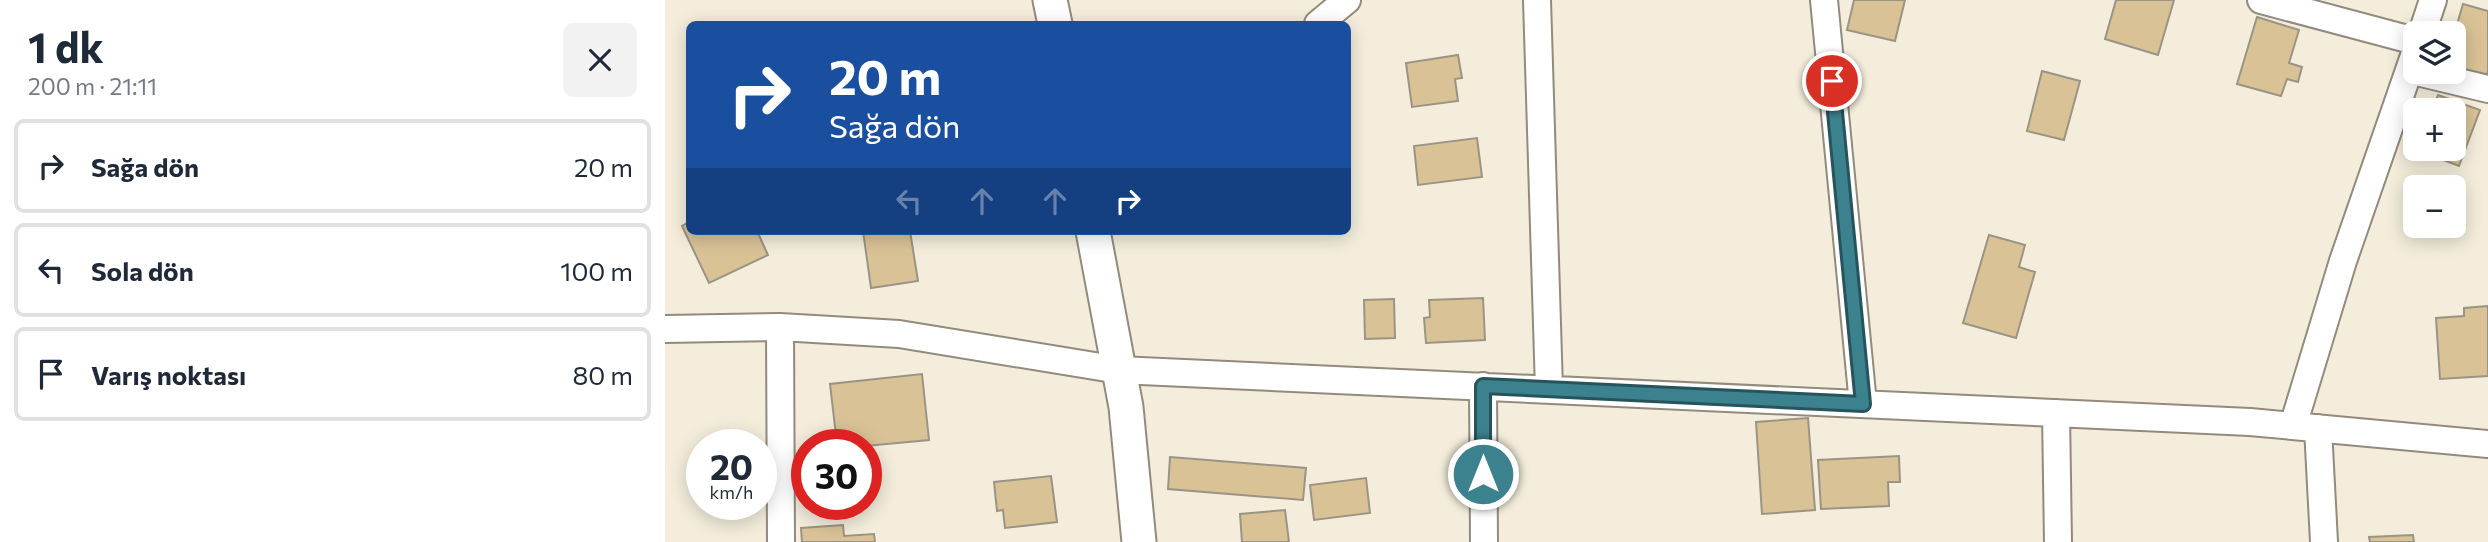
<!DOCTYPE html>
<html lang="tr">
<meta charset="utf-8">
<style>
:root{--surface:#fff;--page:#f2f2f3;--text:#1f2937;--muted:#747a83;--line:#e0e1e3}
body{margin:0;font-family:Commissioner,sans-serif;background:var(--page);color:var(--text);height:100vh;display:flex;flex-direction:column;font-size:26px;white-space:nowrap}
*{box-sizing:border-box;margin:0}
p{font-size:23px;color:var(--muted)}
.icon{flex:none;width:38px;height:38px;fill:none;stroke:currentColor;stroke-width:2;stroke-linecap:round;stroke-linejoin:round}
.map{position:relative;flex:1;overflow:hidden}
.details{display:flex;flex-direction:column;background:var(--surface);width:665px}
.details>*{flex:none}
.guide{position:absolute;left:21px;top:21px;width:665px;height:214px;border-radius:10px;box-shadow:0 4px 18px #0003;background:#1a4fa0;color:#fff;overflow:hidden}
.controls{position:absolute;left:1738px;top:21px;display:grid;gap:14px}
.controls a{display:grid;place-items:center;width:63px;height:63px;border-radius:10px;background:var(--surface);box-shadow:0 4px 18px #0003;font-size:35px}
.speed{position:absolute;left:21px;top:429px;display:flex;gap:14px;font-size:35px;font-weight:700;text-align:center}
.speed>*{display:grid;place-content:center;width:91px;height:91px;border-radius:50%;background:var(--surface);box-shadow:0 4px 18px #0003;line-height:1}
.speed small{font-size:18px;font-weight:400}
.speed .limit{border:10px solid #d22;background:#fff;color:#111}
.pin{position:absolute;display:grid;place-items:center;width:60px;height:60px;color:#fff;margin:-30px;border:4px solid #fff;border-radius:50%;box-shadow:0 2px 7px #0007}
.me{position:absolute;width:77px;margin:-38px;rotate:0deg;stroke-linejoin:round;filter:drop-shadow(0 0 5px #0008)}
.turn{display:flex;align-items:center;gap:24px;height:147px;padding:0 28px;font-size:32px}
.turn .icon{width:91px;height:91px;stroke-width:2.5}
.turn b{display:block;font-size:49px;line-height:60px}
.lanes{display:flex;align-items:center;height:66px;padding:0 28px;background:#0003;justify-content:center;gap:35px;direction:ltr}
.lanes .off{opacity:.35}
.round{display:grid;place-items:center;flex:none;width:74px;height:74px;border-radius:10px;background:var(--page)}
.summary{display:flex;align-items:center;justify-content:space-between;height:119px;padding:0 28px}
h1{font-size:42px;font-weight:700;line-height:52px}
ul{padding:0;list-style:none}
li{display:flex;align-items:center;gap:21px;height:94px;margin:0 14px 10px;padding:0 14px;border:4px solid var(--line);border-radius:10px}
li div{flex:1}
li b{display:block;font-size:26px}
li em{font-style:normal}
main{display:flex;flex:1;min-height:0}
.map>svg:first-child{display:block}
.building{fill:#d9c396;stroke:#9b9485;stroke-width:2}
.lines{fill:none;stroke-linecap:round;stroke-linejoin:round}
.minor-casing{stroke:#928b7d;stroke-width:30}
.major-casing{stroke:#928b7d;stroke-width:37}
.minor{stroke:#fff;stroke-width:26}
.major{stroke:#fff;stroke-width:33}
.route-casing{stroke:#27545c;stroke-width:18}
.route{stroke:#3c828e;stroke-width:12}
</style>
<main>
<section class="details">
<div class="summary"><div><h1>1 dk</h1><p>200 m · 21:11</p></div><a class="round"><svg class="icon" aria-label="close" viewBox="0 0 24 24"><path d="M6 6l12 12M18 6L6 18"/></svg></a></div>
<ul>
<li><svg class="icon" aria-label="right" viewBox="0 0 24 24"><path d="M7 20v-9h11M14 6l5 5-5 5"/></svg><div><b>Sağa dön</b></div><em>20 m</em></li>
<li><svg class="icon" aria-label="left" viewBox="0 0 24 24"><path d="M17 20v-9H6M10 6l-5 5 5 5"/></svg><div><b>Sola dön</b></div><em>100 m</em></li>
<li><svg class="icon" aria-label="arrive" viewBox="0 0 24 24"><path d="M6 21V4h12l-3 4 3 4H6"/></svg><div><b>Varış noktası</b></div><em>80 m</em></li>
</ul>
</section>
<div class="map">
<svg width="1823" height="542" viewBox="0 0 1823 542">
<rect width="100%" height="100%" fill="#f4eddc"/>
<path class="building" d="M1189,0H1240L1230,41L1182,30Z
M1451,0H1509L1493,55L1440,39Z
M1798,4L1823,11V71L1821,79L1788,70V38Z
M1592,17L1634,30L1624,63L1637,67L1633,82L1622,79L1616,96L1572,84Z
M793,55L797,78L790,79L793,101L747,107L741,63Z
M1377,71L1415,81L1399,140L1362,131Z
M1773,95L1815,110L1794,166L1752,150L1788,149V110H1767Z
M812,138L817,177L753,185L749,146Z
M24,222V231H92L103,255L44,283L17,226Z
M198,231H245L253,281L206,288Z
M1324,235L1360,245L1354,267L1370,272L1351,338L1298,323Z
M818,298L820,340L761,343L759,318L765,317L764,300Z
M729,299L730,338L700,339L699,300Z
M1823,306V376L1775,379L1771,318L1799,316V308Z
M257,374L264,440L201,446V444H172L165,384Z
M1143,418L1150,510L1097,514L1091,422Z
M1234,456L1235,482H1223L1224,506L1156,509L1153,460Z
M505,457L641,468L638,500L503,489Z
M386,476L392,522L340,528L338,510L332,511L329,482Z
M701,478L705,513L649,520L645,485Z
M620,510L624,542H577L575,514Z
M178,525L179,536L209,534L210,542H137L136,528Z
M1748,535L1749,542H1705L1704,537Z"/>
<g class="lines">
<defs>
<path id="minor" d="M872,0L884,389
M1159,0L1198,404
M1596,0L1750,41
M653,24L682,0
M1757,33L1768,0
M1752,72L1823,89
M115,327L116,542
M0,329L115,327L234,334L454,370L1585,422L1823,444
M818,386L819,542
M1391,413L1393,542
M1628,426L1678,261L1750,53
M1653,428L1659,542"/>
<path id="major" d="M385,0L390,24
M428,231L461,407L474,542"/>
</defs>
<use href="#minor" class="minor-casing"/>
<use href="#major" class="major-casing"/>
<use href="#minor" class="minor"/>
<use href="#major" class="major"/>
</g>
<g class="lines">
<defs>
<path id="route" d="M818,474V386L1198,404L1167,81"/>
</defs>
<use href="#route" class="route-casing"/>
<use href="#route" class="route"/>
</g>
</svg>
<div class="controls">
<a><svg class="icon" aria-label="layers" viewBox="0 0 24 24"><path d="M12 4l9 5-9 5-9-5zM3 14l9 5 9-5"/></svg></a>
<a>+</a>
<a>−</a>
</div>
<div class="speed"><div>20<small>km/h</small></div><div class="limit">30</div></div>
<div class="pin" style="left:1167px;top:81px;background:#d93025"><svg class="icon" aria-label="arrive" viewBox="0 0 24 24"><path d="M6 21V4h12l-3 4 3 4H6"/></svg></div>
<svg class="me" style="left:818px;top:474px" viewBox="-20 -20 40 40"><circle r="17" fill="#3c828e" stroke="#fff" stroke-width="3"/><path d="M0-11L8 9 0 5-8 9z" fill="#fff"/></svg>
<div class="guide">
<div class="turn"><svg class="icon" aria-label="right" viewBox="0 0 24 24"><path d="M7 20v-9h11M14 6l5 5-5 5"/></svg><div><b>20 m</b>Sağa dön</div></div>
<div class="lanes"><svg class="icon off" aria-label="left" viewBox="0 0 24 24"><path d="M17 20v-9H6M10 6l-5 5 5 5"/></svg><svg class="icon off" aria-label="ahead" viewBox="0 0 24 24"><path d="M12 20V5M6 11l6-6 6 6"/></svg><svg class="icon off" aria-label="ahead" viewBox="0 0 24 24"><path d="M12 20V5M6 11l6-6 6 6"/></svg><svg class="icon" aria-label="right" viewBox="0 0 24 24"><path d="M7 20v-9h11M14 6l5 5-5 5"/></svg></div>
</div>
</div>
</main>
